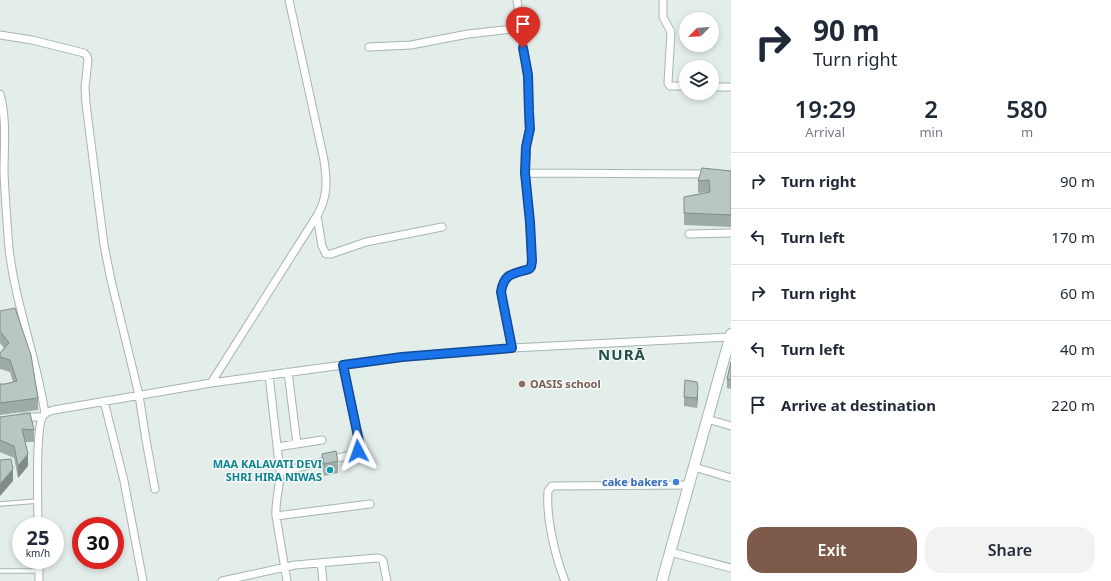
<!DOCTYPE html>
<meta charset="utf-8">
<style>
:root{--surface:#fff;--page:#f2f2f3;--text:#1f2937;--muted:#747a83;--line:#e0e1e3;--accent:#7d5a49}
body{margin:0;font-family:"Noto Sans",sans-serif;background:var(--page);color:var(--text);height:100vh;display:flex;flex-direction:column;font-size:15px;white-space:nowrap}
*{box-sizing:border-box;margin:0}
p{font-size:13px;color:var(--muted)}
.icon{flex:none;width:22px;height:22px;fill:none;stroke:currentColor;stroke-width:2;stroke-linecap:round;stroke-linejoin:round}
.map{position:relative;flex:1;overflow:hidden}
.details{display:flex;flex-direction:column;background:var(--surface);width:380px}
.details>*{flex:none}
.banner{background:#fff;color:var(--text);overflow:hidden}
.needle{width:26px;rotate:246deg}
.tools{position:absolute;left:679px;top:12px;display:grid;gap:8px}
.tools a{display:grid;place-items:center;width:40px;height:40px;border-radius:50%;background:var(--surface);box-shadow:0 2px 6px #0003;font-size:20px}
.speed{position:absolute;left:12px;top:517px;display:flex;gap:8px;font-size:20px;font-weight:700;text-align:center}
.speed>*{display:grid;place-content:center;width:52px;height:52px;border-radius:50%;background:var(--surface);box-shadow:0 2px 6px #0003;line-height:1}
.speed small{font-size:10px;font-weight:400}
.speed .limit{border:6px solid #d22;background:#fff;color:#111}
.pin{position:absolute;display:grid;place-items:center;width:34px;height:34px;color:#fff;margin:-41px -17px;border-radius:50% 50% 50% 0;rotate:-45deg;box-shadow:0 0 4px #0007}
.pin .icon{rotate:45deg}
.me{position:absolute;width:44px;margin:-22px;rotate:356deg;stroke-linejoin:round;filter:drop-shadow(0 0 3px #0008)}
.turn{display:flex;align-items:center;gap:14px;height:84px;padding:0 16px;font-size:18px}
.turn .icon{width:52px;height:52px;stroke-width:2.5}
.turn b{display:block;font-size:28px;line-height:34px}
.eta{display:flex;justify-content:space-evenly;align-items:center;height:68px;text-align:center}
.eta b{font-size:24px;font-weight:600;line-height:28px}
.action{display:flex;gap:8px;margin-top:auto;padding:8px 16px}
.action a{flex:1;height:46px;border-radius:16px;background:var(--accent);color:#fff;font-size:16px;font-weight:600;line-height:46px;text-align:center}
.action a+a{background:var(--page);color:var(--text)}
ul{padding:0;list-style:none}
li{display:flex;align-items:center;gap:12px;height:56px;padding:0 16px;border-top:1px solid var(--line)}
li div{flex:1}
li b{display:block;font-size:15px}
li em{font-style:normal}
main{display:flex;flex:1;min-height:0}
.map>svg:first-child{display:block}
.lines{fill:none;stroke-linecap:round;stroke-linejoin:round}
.service-casing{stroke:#a6b5b2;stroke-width:5.5}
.minor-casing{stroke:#a6b5b2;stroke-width:9}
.secondary-casing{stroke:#a1b8b3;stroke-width:12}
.service{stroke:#fff;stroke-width:3.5}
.minor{stroke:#fff;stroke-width:7}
.secondary{stroke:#fff;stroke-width:10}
.wall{fill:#9eaba8}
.shaded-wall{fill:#818b88}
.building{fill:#b8c7c3;stroke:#818b88}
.route-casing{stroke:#114b97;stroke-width:10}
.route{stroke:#1a73e8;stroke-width:7}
.education-dot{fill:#8d6e63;stroke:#f4f9f7;stroke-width:1.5}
.culture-dot{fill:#0f9aa8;stroke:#f4f9f7;stroke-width:1.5}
.shop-dot{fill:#3f7fe0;stroke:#f4f9f7;stroke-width:1.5}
.labels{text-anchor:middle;stroke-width:3;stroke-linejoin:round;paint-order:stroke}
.education-label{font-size:11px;font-weight:bold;fill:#785e54;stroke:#f4f9f7;text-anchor:start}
.culture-label{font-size:11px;font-weight:bold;fill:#0d838f;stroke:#f4f9f7;text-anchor:end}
.shop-label{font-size:11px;font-weight:bold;fill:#366cbe;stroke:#f4f9f7;text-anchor:end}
.district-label{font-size:15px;font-weight:bold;letter-spacing:1px;fill:#1f504a;stroke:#f4f9f7}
</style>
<main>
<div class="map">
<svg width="731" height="581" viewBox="0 0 731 581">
<rect width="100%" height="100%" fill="#e3edea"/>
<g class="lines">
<defs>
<path id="service" d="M0,504L38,501
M0,571H39"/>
<path id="minor" d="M663,0V17L671,32L668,83L670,86H686
M0,35L32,40L84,53L87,56L88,60L85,87L86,104L104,245L111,280L139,395L146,440L155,489
M369,47L411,45L468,34L521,28
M712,87H731
M0,94C7,119 4,147 4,172C5,197 7,223 9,248C15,304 37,358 45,414
M525,173L708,174
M317,216L322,246L326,254H331L366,242L442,227
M689,234L731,233
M512,348L501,292C504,273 513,274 529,269L531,267L532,261L530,222L525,173L526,147L529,129L528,83L517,0
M288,372L297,444
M269,375L280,472C280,487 275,501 276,516L287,581
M211,383L318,214C328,195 327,181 324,160L289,0
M104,401L124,481L143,581
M23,417H42
M707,419L731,426
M277,447L322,440
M694,467L731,478
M280,472L355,454L358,451L360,446L343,365
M276,516L370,504
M38,526C38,508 35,427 43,416C45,412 50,411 54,410L211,383L402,357L512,348L730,337
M670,552L731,568
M39,560V581
M321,563L323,581
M222,581L295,565L377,558L381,559L383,561L387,581
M565,581C555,556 546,518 548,491L552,486L689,485"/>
<path id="secondary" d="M662,581L731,334"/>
</defs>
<use href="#service" class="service-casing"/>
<use href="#minor" class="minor-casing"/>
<use href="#secondary" class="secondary-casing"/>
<use href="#service" class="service"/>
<use href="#minor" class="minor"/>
<use href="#secondary" class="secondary"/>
</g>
<path class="wall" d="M731,171V227L684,225V197L709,192L698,193V181Z
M0,311L38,398V410L0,415V384H5L13,382L10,372L0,369V353L4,348L0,343Z
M731,362V389L727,388V379Z
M684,397H698L697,408L684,406Z
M0,417L34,430V442H25L28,466L18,478L14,458L0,452Z
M322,454L338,461V473L324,476L322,466Z"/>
<path class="shaded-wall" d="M698,388V397L697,408V398Z
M28,454V466L18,478V466Z
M13,469V481L0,496V484Z"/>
<path class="building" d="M702,168L731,171V215L684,213V197L710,192L709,180L698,181Z
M15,308L31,355L38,398L0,403V384H5L17,381L10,360L0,357V353L9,343L0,331V311Z
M731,362V380L727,379Z
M685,380L697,382L698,388L697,398L684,397Z
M30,413L34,430L22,429L28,454L18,466L14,446L0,440V417Z
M336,451L338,461L324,464L322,454Z
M11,459L13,469L0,484V460Z"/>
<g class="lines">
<defs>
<path id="route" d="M358,451L360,446L343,365L402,357L512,348L501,292C504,273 513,274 529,269L531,267L532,261L530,222L525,173L526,147L530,129L529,112L528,75L523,48"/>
</defs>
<use href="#route" class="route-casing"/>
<use href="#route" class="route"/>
</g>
<circle class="education-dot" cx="522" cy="384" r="4"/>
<circle class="culture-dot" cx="330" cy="470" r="4"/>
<circle class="shop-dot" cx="676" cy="482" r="4"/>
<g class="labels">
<g class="education-label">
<text x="530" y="388">OASIS school</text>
</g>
<g class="culture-label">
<text x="322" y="468">MAA KALAVATI DEVI<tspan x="322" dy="13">SHRI HIRA NIWAS</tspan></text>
</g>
<g class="shop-label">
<text x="668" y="486">cake bakers</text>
</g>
<g class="district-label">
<text x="622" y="360">NURĀ</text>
</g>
</g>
</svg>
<div class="tools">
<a><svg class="needle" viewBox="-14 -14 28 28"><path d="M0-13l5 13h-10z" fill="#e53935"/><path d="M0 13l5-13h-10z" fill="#747a83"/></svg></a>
<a><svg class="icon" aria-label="layers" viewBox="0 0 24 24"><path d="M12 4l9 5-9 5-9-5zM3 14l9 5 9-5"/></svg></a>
</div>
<div class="speed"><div>25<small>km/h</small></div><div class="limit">30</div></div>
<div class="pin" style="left:523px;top:48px;background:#d93025"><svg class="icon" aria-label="arrive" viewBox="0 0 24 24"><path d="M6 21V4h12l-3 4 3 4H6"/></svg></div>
<svg class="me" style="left:358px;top:451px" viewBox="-20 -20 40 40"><path d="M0-17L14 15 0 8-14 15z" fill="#1a73e8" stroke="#fff" stroke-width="4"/></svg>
</div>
<section class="details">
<div class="banner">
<div class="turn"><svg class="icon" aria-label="right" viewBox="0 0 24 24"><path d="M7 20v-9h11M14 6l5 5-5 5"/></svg><div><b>90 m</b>Turn right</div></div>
</div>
<div class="eta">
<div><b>19:29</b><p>Arrival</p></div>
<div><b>2</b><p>min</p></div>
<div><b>580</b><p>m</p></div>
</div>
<ul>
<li><svg class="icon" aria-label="right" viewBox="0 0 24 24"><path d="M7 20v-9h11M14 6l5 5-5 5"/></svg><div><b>Turn right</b></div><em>90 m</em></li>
<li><svg class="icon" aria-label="left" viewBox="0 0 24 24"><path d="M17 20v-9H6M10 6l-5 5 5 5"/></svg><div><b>Turn left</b></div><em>170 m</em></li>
<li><svg class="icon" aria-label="right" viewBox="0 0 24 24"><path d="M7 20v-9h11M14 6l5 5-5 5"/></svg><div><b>Turn right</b></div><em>60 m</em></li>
<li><svg class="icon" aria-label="left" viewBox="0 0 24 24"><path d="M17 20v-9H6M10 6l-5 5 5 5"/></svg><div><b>Turn left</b></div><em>40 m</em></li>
<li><svg class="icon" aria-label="arrive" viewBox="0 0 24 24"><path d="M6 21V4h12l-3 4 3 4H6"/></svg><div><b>Arrive at destination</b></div><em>220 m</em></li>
</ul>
<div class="action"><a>Exit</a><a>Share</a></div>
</section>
</main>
